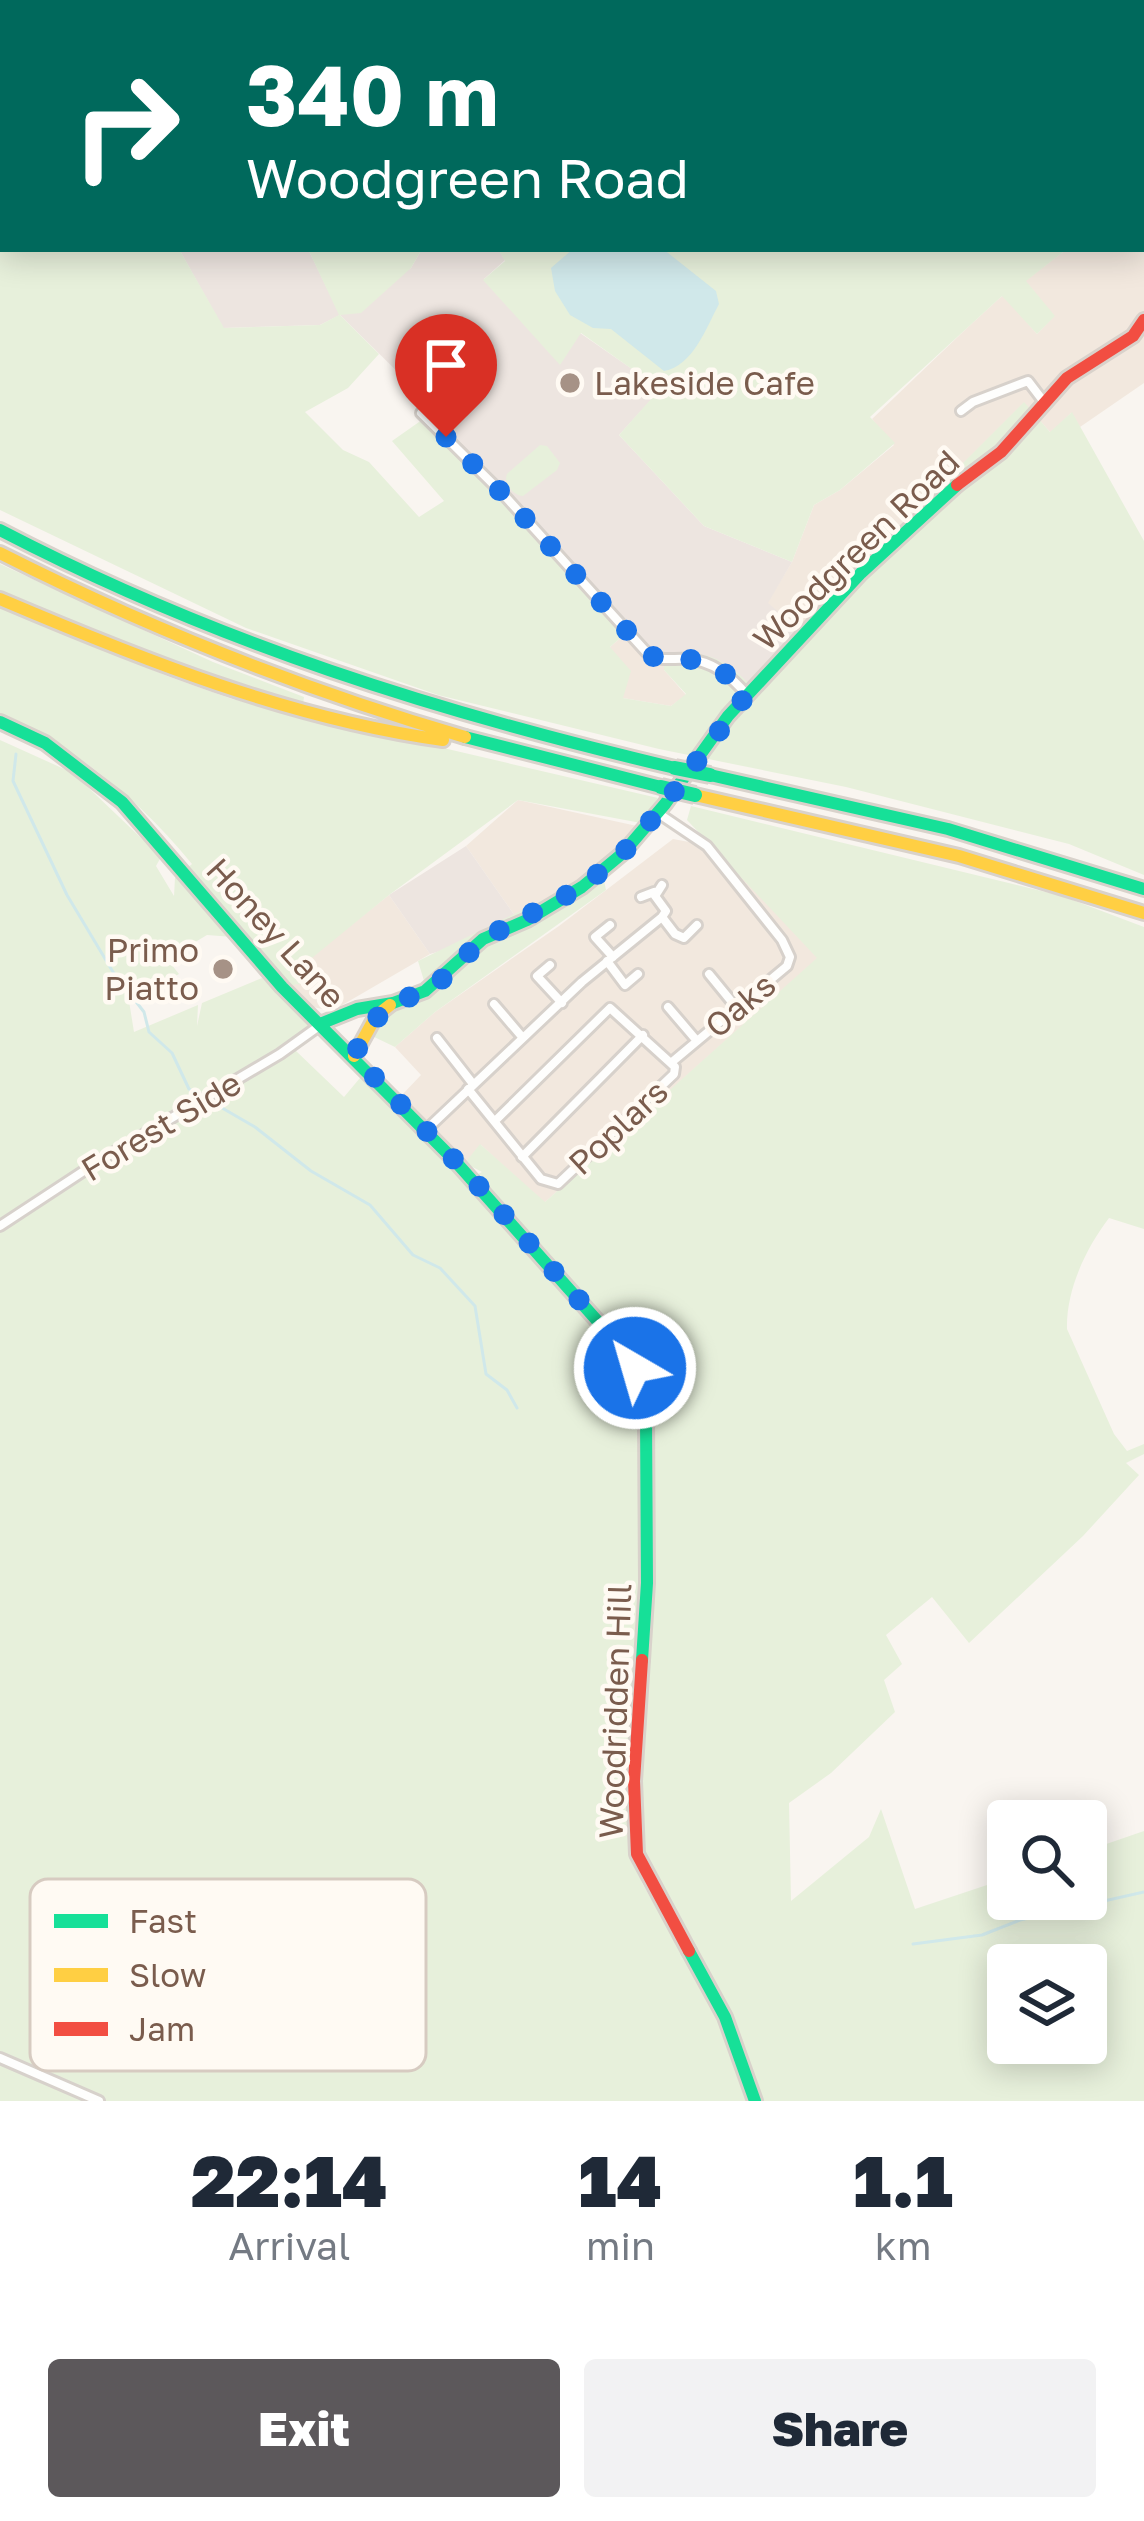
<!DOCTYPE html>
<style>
:root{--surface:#fff;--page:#f2f2f3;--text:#1f2937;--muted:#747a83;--accent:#5c585b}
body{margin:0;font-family:"Golos Text",sans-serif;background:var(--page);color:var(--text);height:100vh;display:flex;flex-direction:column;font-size:45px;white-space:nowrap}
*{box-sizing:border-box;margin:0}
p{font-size:39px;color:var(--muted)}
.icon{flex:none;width:66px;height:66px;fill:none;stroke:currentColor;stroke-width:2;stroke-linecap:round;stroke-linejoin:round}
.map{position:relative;height:2101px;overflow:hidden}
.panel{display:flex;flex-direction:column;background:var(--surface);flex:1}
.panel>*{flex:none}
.guide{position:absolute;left:0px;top:0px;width:1146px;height:252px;box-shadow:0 6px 30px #0003;background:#00695c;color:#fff;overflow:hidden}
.tools{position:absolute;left:987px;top:1800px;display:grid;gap:24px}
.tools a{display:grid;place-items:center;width:120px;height:120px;border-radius:12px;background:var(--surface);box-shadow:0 6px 30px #0003;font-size:60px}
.pin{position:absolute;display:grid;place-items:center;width:102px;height:102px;color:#fff;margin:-123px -51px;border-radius:50% 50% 50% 0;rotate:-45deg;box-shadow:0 0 12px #0007}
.pin .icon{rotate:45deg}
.me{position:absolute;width:132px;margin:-66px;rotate:322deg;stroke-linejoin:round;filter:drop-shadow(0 0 9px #0008)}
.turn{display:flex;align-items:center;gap:42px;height:252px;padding:0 48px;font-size:54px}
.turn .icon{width:156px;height:156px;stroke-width:2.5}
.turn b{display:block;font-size:84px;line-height:102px}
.eta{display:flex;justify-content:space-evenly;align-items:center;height:204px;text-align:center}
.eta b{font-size:72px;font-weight:800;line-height:84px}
.action{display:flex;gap:24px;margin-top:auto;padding:24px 48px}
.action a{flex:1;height:138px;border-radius:12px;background:var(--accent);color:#fff;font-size:48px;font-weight:800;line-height:138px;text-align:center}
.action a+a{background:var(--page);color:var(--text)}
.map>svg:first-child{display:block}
.residential{fill:#f2e8de}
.industrial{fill:#ede5e0}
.green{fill:#e7f0db;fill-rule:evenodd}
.water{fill:#d0e8ea}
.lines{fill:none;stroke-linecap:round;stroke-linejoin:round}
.stream{stroke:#d0e8ea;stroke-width:3}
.street-casing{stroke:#d7d1cb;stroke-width:14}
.fast-casing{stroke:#d9d2cb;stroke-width:18}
.slow-casing{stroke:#d9d2cb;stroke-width:18}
.jam-casing{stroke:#d9d2cb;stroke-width:18}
.street{stroke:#fefefd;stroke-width:8}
.fast{stroke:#16e098;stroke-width:12}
.slow{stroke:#ffcf43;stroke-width:12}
.jam{stroke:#f24e42;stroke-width:12}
.fast-bridge-casing{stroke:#dad1cc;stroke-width:20;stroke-linecap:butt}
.fast-bridge{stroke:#16e098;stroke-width:14}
.route{stroke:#1a73e8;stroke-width:21;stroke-dasharray:0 37.8}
.poi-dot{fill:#a69286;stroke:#fffaf3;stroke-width:4.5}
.labels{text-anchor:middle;stroke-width:9;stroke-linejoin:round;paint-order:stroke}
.poi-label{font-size:33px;fill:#7a5c4d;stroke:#fffaf3;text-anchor:start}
.street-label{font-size:33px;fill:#7a5c4d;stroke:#fffaf3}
.key{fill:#fffaf3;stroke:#d7cbc1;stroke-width:3}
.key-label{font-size:33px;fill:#7a5c4d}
</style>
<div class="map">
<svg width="1144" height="2101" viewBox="0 0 1144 2101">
<rect width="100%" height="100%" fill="#f9f5f0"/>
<path class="residential" d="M1144,242V383L1080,427L1071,413L1051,433L1024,403L798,628L767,603L792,562L814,505L840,490L894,445L872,419L966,329L1003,295L1037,334L1054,316L1025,281L1067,249H1143Z
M632,628L650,648L664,653V670L686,695L671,706L623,698L610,647Z
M518,800L637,826L593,875L520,923L466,846Z
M673,839L716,847L818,958L544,1203L481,1145L465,1163L400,1097L421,1075L395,1047L435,1012L559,926Z
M389,895L430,954L332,1011L313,1007L284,978Z"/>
<path class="industrial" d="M179,249H308L340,315L411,268L422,249H498L505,260L484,279L560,364L580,333L661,389L619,435L704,526L792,562L768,603L798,628L750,686L695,652L664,653L651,648L429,415L421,395L340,315L320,325L223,328Z
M466,846L520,923L483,939L430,954L389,895Z"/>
<path class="green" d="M0,0H662V3H3V249H179L224,328L320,325L339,315L308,249H422L411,268L361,313L340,315L379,354L348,388L305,412L343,450L369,462L419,517L444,501L392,441L429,415L632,628L610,647L631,671L623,698L671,706L686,694L664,670V653C705,651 722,656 750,685L798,628L1024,402L1050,432L1072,412L1144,541V875L1069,844L846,787L659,749L438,695L246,628L0,510Z
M817,0H1116L1117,3H745Z
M498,249H1067L1026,281L1055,316L1037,334L1002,296L870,417L895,443L840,490L814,505L792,562L704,526L619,435L660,389L581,333L560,365L483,280L505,261Z
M540,445L547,446L560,463L557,470L523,496C513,495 503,484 507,474Z
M0,564L213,662L304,697L303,704L117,643L0,592Z
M0,606L167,676L232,699L658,798L641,823L518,800L389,895L307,962L313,983L291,985L246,938L207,935L167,959L179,974L129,1001L134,1032L198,1005L197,1026L202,1003L262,978L313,1026L244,1071L236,1098L245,1078L295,1050L344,1097L365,1072L592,1321L630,1375L639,1406L640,1613L631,1714L627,1833L642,1883L717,2014L748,2101H0V740L73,773L161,857L156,866L174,896L175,878L192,864C139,799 77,748 0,714Z
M691,806L1062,896L1144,927V1229L1109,1218C1086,1248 1066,1290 1067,1329L1114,1434L1127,1451L1144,1444V1454L1126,1463L1139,1475L1083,1536L969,1643L932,1597L886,1635L902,1664L884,1680L895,1712L831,1773L789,1803L791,1901L869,1837L881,1809L915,1909L1008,1878V1899H1086V1851L1144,1831V2101H759L730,2018L643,1865L640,1796L651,1407L617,1335L476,1175L482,1172L465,1163L480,1144L545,1202L817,958L687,820ZM1008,1965H1086V2043H1008Z
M602,871L606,890L435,1012L395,1047L368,1034L392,1006L428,994L418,961Z"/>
<path class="water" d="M573,249H663L716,291L719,304C706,328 693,366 664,371L611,329L593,328L570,315L555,291L551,268Z"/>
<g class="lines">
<path class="stream" d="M368,0L369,3
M65,3L70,0
M16,754L13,781L67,895L113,972L144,1012L149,1032L172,1053L189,1089L202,1096
M210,1101L255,1127L311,1171L370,1205L413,1255L440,1268L475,1306L486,1374L507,1390L517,1408
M913,1944L982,1935L1020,1920L1144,1892"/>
<defs>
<path id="street" d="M961,411L973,402L1028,381L1044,402
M421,413L503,494L648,654C662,662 672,658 687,659C713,661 731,676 747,695
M658,813L707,846L782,940L790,957L787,966L672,1062
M662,885L655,896L666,911L662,917L675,934L684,938L697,925
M641,897L654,892
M610,925L595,937L613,957
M607,961L625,985L638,974
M550,965L537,976L562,1003
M709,974L736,1007
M494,1004L523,1038
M668,1007L697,1041
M437,1038L473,1084
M468,1089L541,1179L558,1184L674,1074L675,1067L610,1008L495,1121
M426,1130L582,982L662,917
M522,1157L643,1035
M0,1226L99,1161L280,1054L319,1026
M0,2058L99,2101"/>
<path id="fast" d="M1143,209L1144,214
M0,530C217,643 437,712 675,768
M0,722L45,743L122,802L282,987L455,1161L625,1352L641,1383L646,1417L647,1583L642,1660
M465,737L661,787
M710,775L948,829L1144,889
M320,1024L357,1009L393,1003L425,991L483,939L527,920L582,887L623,853L665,804L728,716L861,573L957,485
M689,1951L725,2017L755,2101"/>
<path id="slow" d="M1092,0L1093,3
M0,553C150,629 304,690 465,737
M0,599C141,659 290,719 443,740
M695,795L959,856L1144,913
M354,1056L376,1016L390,1005"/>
<path id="jam" d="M957,485L1001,452L1067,378L1133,336L1144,320
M642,1660L634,1781L637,1854L689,1951"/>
</defs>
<use href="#street" class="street-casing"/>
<use href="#fast" class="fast-casing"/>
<use href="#slow" class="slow-casing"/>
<use href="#jam" class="jam-casing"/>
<use href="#street" class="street"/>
<use href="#fast" class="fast"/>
<use href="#slow" class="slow"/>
<use href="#jam" class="jam"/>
<defs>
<path id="fast-bridge" d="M675,768L710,775
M661,787L695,795"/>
</defs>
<use href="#fast-bridge" class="fast-bridge-casing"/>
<use href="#fast-bridge" class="fast-bridge"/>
</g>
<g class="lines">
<path class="route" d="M446,437L503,494L648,654C663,662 672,658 687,659C713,662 731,676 747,694L665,804L623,853L582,887L483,939L437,984L386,1008L367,1029L354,1056L470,1176L625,1352L635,1368"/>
</g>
<g class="poi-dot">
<circle cx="570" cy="383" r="12"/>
<circle cx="223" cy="969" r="12"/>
</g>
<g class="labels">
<g class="poi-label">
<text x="594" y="395">Lakeside Cafe</text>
<text x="199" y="962" text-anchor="end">Primo<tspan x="199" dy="38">Piatto</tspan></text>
</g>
<g class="street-label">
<text transform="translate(856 550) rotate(-44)" y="12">Woodgreen Road</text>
<text transform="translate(276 933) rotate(48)" y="12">Honey Lane</text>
<text transform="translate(740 1005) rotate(-40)" y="12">Oaks</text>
<text transform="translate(161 1126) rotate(-31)" y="12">Forest Side</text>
<text transform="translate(618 1127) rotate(-43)" y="12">Poplars</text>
<text transform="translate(615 1711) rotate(-88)" y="12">Woodridden Hill</text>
</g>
</g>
<rect x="30" y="1879" width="396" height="192" rx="18" class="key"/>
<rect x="54" y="1914" width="54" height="14" fill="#16e098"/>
<rect x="54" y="1968" width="54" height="14" fill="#ffcf43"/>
<rect x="54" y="2022" width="54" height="14" fill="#f24e42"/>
<g class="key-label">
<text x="129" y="1933">Fast</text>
<text x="129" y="1987">Slow</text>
<text x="129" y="2041">Jam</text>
</g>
</svg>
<div class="tools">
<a><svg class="icon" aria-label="search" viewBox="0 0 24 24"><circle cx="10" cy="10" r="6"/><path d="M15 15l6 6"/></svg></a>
<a><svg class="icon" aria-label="layers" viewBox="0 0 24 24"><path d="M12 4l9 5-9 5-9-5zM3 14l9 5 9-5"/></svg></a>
</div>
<div class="pin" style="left:446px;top:437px;background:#d93025"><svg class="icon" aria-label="arrive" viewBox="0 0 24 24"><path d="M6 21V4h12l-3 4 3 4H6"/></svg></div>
<svg class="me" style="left:635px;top:1368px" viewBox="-20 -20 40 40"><circle r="17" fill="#1a73e8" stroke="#fff" stroke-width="3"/><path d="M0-11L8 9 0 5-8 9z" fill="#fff"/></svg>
<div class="guide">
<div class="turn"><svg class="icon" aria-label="right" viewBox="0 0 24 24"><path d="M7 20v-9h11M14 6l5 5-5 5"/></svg><div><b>340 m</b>Woodgreen Road</div></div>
</div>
</div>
<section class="panel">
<div class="eta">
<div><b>22:14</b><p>Arrival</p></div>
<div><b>14</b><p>min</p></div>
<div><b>1.1</b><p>km</p></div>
</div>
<div class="action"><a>Exit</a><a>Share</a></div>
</section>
